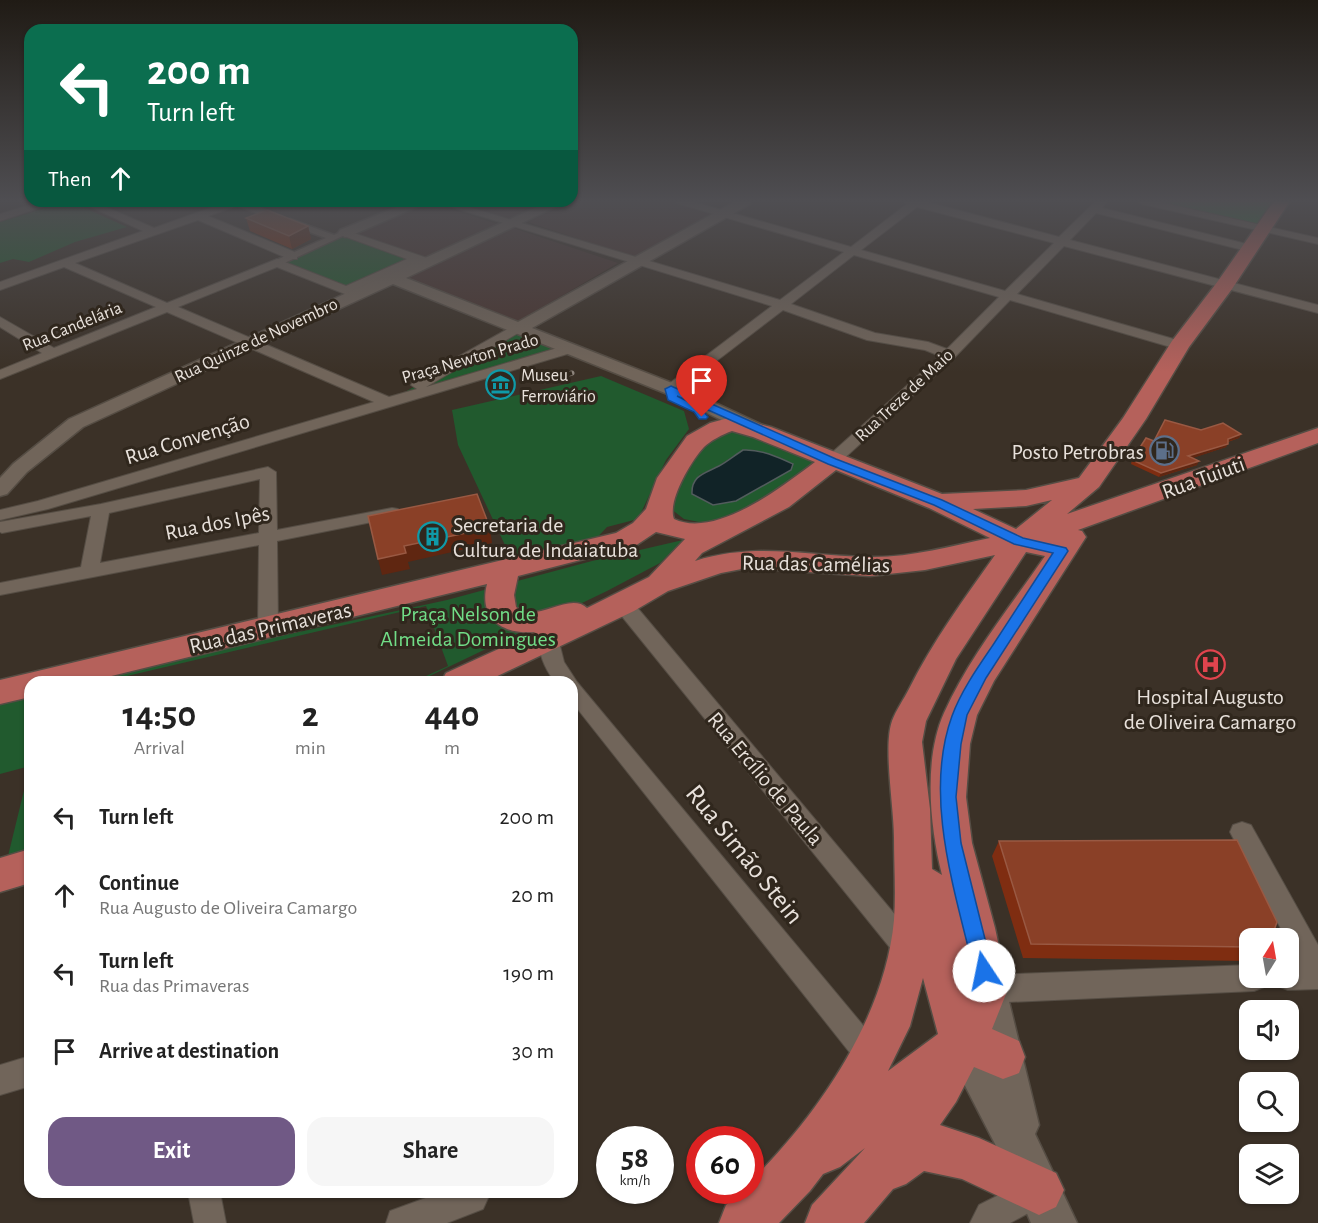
<!DOCTYPE html>
<meta charset="utf-8">
<style>
:root{--surface:#fff;--page:#f6f6f6;--text:#222;--muted:#767676;--accent:#705985}
body{margin:0;font-family:"Alegreya Sans",sans-serif;background:var(--page);color:var(--text);height:100vh;display:flex;flex-direction:column;font-size:22px;white-space:nowrap}
*{box-sizing:border-box;margin:0}
p{font-size:20px;color:var(--muted)}
.icon{flex:none;width:33px;height:33px;fill:none;stroke:currentColor;stroke-width:2;stroke-linecap:round;stroke-linejoin:round}
.map{position:relative;flex:1;overflow:hidden}
.side{position:absolute;left:24px;top:676px;width:554px;height:522px;display:flex;flex-direction:column;background:var(--surface);border-radius:18px;box-shadow:0 2px 4px #0004}
.side>*{flex:none}
.hud{position:absolute;left:24px;top:24px;width:554px;height:183px;border-radius:18px;box-shadow:0 2px 4px #0004;background:#0b6e4f;color:#fff;overflow:hidden}
.needle{width:39px;rotate:11deg}
.controls{position:absolute;left:1239px;top:928px;display:grid;gap:12px}
.controls a{display:grid;place-items:center;width:60px;height:60px;border-radius:12px;background:var(--surface);box-shadow:0 2px 4px #0004;font-size:30px}
.speed{position:absolute;left:596px;top:1126px;display:flex;gap:12px;font-size:30px;font-weight:700;text-align:center}
.speed>*{display:grid;place-content:center;width:78px;height:78px;border-radius:50%;background:var(--surface);box-shadow:0 2px 4px #0004;line-height:1}
.speed small{font-size:15px;font-weight:400}
.speed .limit{border:9px solid #d22;background:#fff;color:#111}
.pin{position:absolute;display:grid;place-items:center;width:51px;height:51px;color:#fff;margin:-62px -26px;border-radius:50% 50% 50% 0;rotate:-45deg;box-shadow:0 0 6px #0007}
.pin .icon{rotate:45deg}
.me{position:absolute;width:66px;margin:-33px;rotate:349deg;stroke-linejoin:round;filter:drop-shadow(0 0 4px #0008)}
.turn{display:flex;align-items:center;gap:21px;height:126px;padding:0 24px;font-size:27px}
.turn .icon{width:78px;height:78px;stroke-width:2.5}
.turn b{display:block;font-size:42px;line-height:51px}
.then{display:flex;align-items:center;height:57px;padding:0 24px;background:#0003;gap:12px;font-size:22px}
.eta{display:flex;justify-content:space-evenly;align-items:center;height:102px;text-align:center}
.eta b{font-size:36px;font-weight:700;line-height:42px}
.primary-button{display:flex;gap:12px;margin-top:auto;padding:12px 24px}
.primary-button a{flex:1;height:69px;border-radius:18px;background:var(--accent);color:#fff;font-size:24px;font-weight:700;line-height:69px;text-align:center}
.primary-button a+a{background:var(--page);color:var(--text)}
ul{padding:0;list-style:none}
li{display:flex;align-items:center;gap:18px;height:78px;padding:0 24px}
li div{flex:1}
li b{display:block;font-size:22px}
li em{font-style:normal}
.map>svg:first-child{display:block}
.commercial{fill:#493530}
.green{fill:#215a2e;fill-rule:evenodd}
.forest{fill:#23793a}
.water{fill:#112327;stroke:#525c5d;stroke-width:1.5}
.lines{fill:none;stroke-linecap:round;stroke-linejoin:round}
.pedestrian-casing{stroke:#554d44;stroke-width:3}
.minor-casing{stroke:#554d44;stroke-width:2}
.tertiary-casing{stroke:#554d44;stroke-width:3}
.secondary-casing{stroke:#554d44;stroke-width:3}
.primary-casing{stroke:#554d44;stroke-width:3}
.pedestrian{fill:#71655a;fill-rule:evenodd}
.minor{fill:#71655a;fill-rule:evenodd}
.tertiary{fill:#71655a;fill-rule:evenodd}
.secondary{fill:#71655a;fill-rule:evenodd}
.primary{fill:#b5615b;fill-rule:evenodd}
.rail-casing{stroke:#8e857d;stroke-width:5}
.rail{stroke:#30271d;stroke-width:4;stroke-dasharray:10;stroke-linecap:butt}
.wall{fill:#7f2d11}
.shaded-wall{fill:#5f2611}
.building{fill:#8a4027;stroke:#995943;stroke-width:1.5}
.route{fill:#1a73e8;stroke:#114b97;stroke-width:1.5}
.labels{text-anchor:middle;stroke-width:6;stroke-linejoin:round;paint-order:stroke}
.far-street-label{font-size:18px;fill:#e8e1db;stroke:#30271d}
.far-poi-label{font-size:18px;fill:#e8e1db;stroke:#30271d;text-anchor:start}
.street-label{font-size:22px;fill:#e8e1db;stroke:#30271d}
.poi-label{font-size:22px;fill:#e8e1db;stroke:#30271d;text-anchor:end}
.park-label{font-size:22px;fill:#71dd87;stroke:#30271d}
.near-street-label{font-size:27px;fill:#e8e1db;stroke:#30271d}
</style>
<div class="map">
<svg width="1318" height="1223" viewBox="0 0 1318 1223">
<rect width="100%" height="100%" fill="#3b3127"/>
<path class="commercial" d="M451,201H551L510,219Z
M573,201H669L712,213L633,257L528,222Z
M431,203L500,225L426,258L357,233Z
M513,228L618,263L517,322L403,278Z"/>
<path class="green" d="M69,201L127,227L75,242L29,262L13,259L0,263V222Z
M345,233L417,259L345,291L277,263Z
M518,329L569,349L387,402Z
M601,376L684,411L689,429L666,460L638,519L607,527L592,543L511,558L458,445L452,410Z
M735,430L758,437L818,464L740,522H699L684,519L671,509L672,500C691,466 695,444 735,430ZM743,450L736,501L713,505L699,475L718,466Z
M683,540L660,563L607,591L417,682H413L448,666L426,606L110,680V682H68L447,600L592,561Z
M30,691V854L7,860L30,766L0,774V698Z"/>
<path class="forest" d="M1142,201H1282L1263,229Z"/>
<path class="water" d="M743,450C761,449 778,457 793,464L791,470L736,501L713,505L692,494C691,475 706,473 719,466C728,461 735,455 743,450Z"/>
<g class="lines">
<defs>
<path id="pedestrian" d="M290,219L334,235L345,230L349,233L280,265H274V261L326,238L287,224V220Z"/>
<path id="minor" d="M43,201H59L0,221V214Z
M78,201H92L154,228L230,201H245L284,217L286,219L280,222L237,206L208,216L297,253V259H289L198,220L75,263L167,303L277,259L346,286L407,259L341,235L339,233L345,230L430,259V265L418,263L357,290L361,294L355,298L277,267L178,307L389,397L417,389L411,385L413,382L513,326H523L525,329L426,387L564,346H574L576,349L574,352L48,509L0,520V510L38,501L374,402L167,312L0,379V370L42,353L0,327V317L54,348L156,307L64,267L0,290V282L143,231Z
M432,201H448L780,300L844,252L676,203L675,201H690L851,247L907,204L903,201H923L1059,237L1096,201H1107L1102,208L1255,246L1257,248L1251,252L1096,213L1070,240L1318,305V313L1064,246L1017,294L1184,342L1186,345L1184,348H1174L1010,300L954,358L838,464L832,466L824,461L826,458L940,356L925,350L867,340L783,310L676,392H666L664,389L666,386L772,306ZM917,207L1054,243L1005,291L861,250ZM854,255L999,297L947,349L928,342L875,333L791,304Z
M1137,201H1154L1318,238V244L1142,204Z
M268,467L276,472L277,530L392,508L398,509L401,513L398,517L392,518L277,541L278,627L275,632L268,634L261,632L258,627L259,545L0,595V583L81,567L91,516L2,533L0,532V522L101,504ZM260,479L259,533L100,563L109,513Z
M623,597L630,599L918,942L922,951L918,960L909,964L900,960L616,609L613,604L616,599Z
M550,632L557,634L564,662L577,682L882,1048L887,1058L882,1068L872,1073L862,1068L572,702V682H555C546,670 534,649 543,634Z
M1242,822L1251,825L1318,945V989L1288,990L1278,986L1275,978H1288V964L1299,963L1230,832L1233,825Z
M1250,965V978H1268L1264,987L1254,991L987,1003L977,999L973,989L977,979L987,975Z
M30,1056V1086L0,1095V1065Z
M1036,1176L1047,1181L1052,1192L1047,1203L1010,1223H970L979,1205Z
M188,1192H220L226,1223H194Z
M442,1192H486L488,1198L483,1209L447,1223H386L390,1211Z"/>
<path id="tertiary" d="M412,201H431L350,236L345,237L338,233L340,230Z
M550,201H568L406,278L518,322L736,201H751L750,204L532,328L677,385L769,428L772,432L769,436H755L665,393L393,284L83,427L27,472L7,494L0,496V478L13,464L69,419L382,277L385,274L392,273Z"/>
<path id="secondary" d="M987,970L1001,976L1006,989L1039,1125L1035,1134L1077,1223H1031L1010,1173L943,1043L949,1029L963,1023L976,1029L968,989L973,976Z"/>
<path id="primary" d="M1274,201H1290L1232,289L1189,347L1146,419L1099,487L1067,514L1318,428V443L1078,530L1082,531L1086,537L994,681L977,715L970,744L966,797L972,843L995,928L1008,989L992,1029L1019,1041L1025,1057L1019,1073L1003,1079L974,1067L956,1102L940,1125L979,1138L1056,1173L1064,1190L1056,1207L1039,1215L962,1179L924,1171L906,1184L893,1189L864,1223H805L812,1205L865,1148L840,1167L823,1174L810,1191L779,1223H719L726,1205L741,1191H750V1182C818,1115 885,1018 894,920C896,893 894,865 894,838C894,807 883,747 892,721C896,710 904,699 909,689C933,641 964,599 995,555L925,570L870,576L747,568L721,573L668,591L634,611L485,682H441L446,673L536,632C504,635 478,620 487,584L87,682H30V697L0,704V680L616,533L633,523L646,509L657,478L687,436L710,423L732,417L771,427L942,494L1026,490L1079,478L1123,418L1172,341L1218,281ZM732,431L753,437L815,462C783,486 716,539 674,519C667,501 691,461 704,447C710,441 723,434 732,431ZM836,470L929,508L990,538C951,546 909,558 868,557C807,556 754,542 695,561L702,553L789,507ZM1052,500L1016,529L973,509L1026,506ZM656,532L685,539L649,577L587,608C569,591 535,625 516,607L514,595L518,576L635,546ZM1026,552L1045,556C1010,607 969,657 944,713C923,760 930,827 942,875L932,869L930,809L922,742L926,721L956,659ZM923,978L938,1034L888,1071L910,1026Z
M30,849V883L0,892V858Z"/>
</defs>
<use href="#pedestrian" class="pedestrian-casing"/>
<use href="#minor" class="minor-casing"/>
<use href="#tertiary" class="tertiary-casing"/>
<use href="#secondary" class="secondary-casing"/>
<use href="#primary" class="primary-casing"/>
<use href="#pedestrian" class="pedestrian"/>
<use href="#minor" class="minor"/>
<use href="#tertiary" class="tertiary"/>
<use href="#secondary" class="secondary"/>
<use href="#primary" class="primary"/>
<defs>
<path id="rail" d="M545,381L572,373"/>
</defs>
<use href="#rail" class="rail-casing"/>
<use href="#rail" class="rail"/>
</g>
<path class="wall" d="M246,218L308,226L311,239L292,249L250,231Z
M1201,430L1241,434L1239,438L1228,442L1226,447L1192,458L1197,465L1159,477L1131,464L1132,460L1154,441Z
M999,841L1250,939V961L1023,958L992,856Z"/>
<path class="shaded-wall" d="M308,226L311,239L292,249L289,236Z
M1241,434L1239,438L1226,442L1228,439Z
M1228,444L1226,447L1187,460L1188,456Z
M1199,461L1197,465L1159,477L1161,473Z
M490,528L492,543L408,562L410,569L382,575L378,559L404,546Z"/>
<path class="building" d="M267,210L308,226L289,236L246,218Z
M1165,420L1201,430L1223,423L1241,434L1228,439V444L1188,456L1199,461L1161,473L1132,460L1146,438L1154,441Z
M477,494L490,528L404,546L406,553L378,559L368,516Z
M1237,840L1277,922L1271,939H1250V947L1031,944L999,841Z"/>
<linearGradient id="sky" x2="0" y2="1"><stop stop-color="#201b15"/><stop offset="0.54" stop-color="#4f4e52"/><stop offset="1" stop-color="#4f4e52" stop-opacity="0"/></linearGradient>
<rect width="1318" height="372" fill="url(#sky)"/>
<path class="route" d="M671,386L836,459L942,500L1023,538L1066,548L1068,551L986,678L967,715L961,744L956,797L961,843L993,971L990,977L984,980L977,977L974,971C955,891 923,796 952,716C961,691 978,667 993,645C1013,614 1033,584 1053,553L1014,544L934,505L828,464L677,396L701,408L708,417L706,419H699L694,412L668,400L665,389Z"/>
<defs>
<symbol id="museum-ring" viewBox="-11 -11 22 22"><circle r="9.5" fill="#30271d" stroke="#0f9aa8" stroke-width="1.5"/><path d="M0-6L6-3V-2H-6V-3ZM-5-1h2V3h-2ZM-1-1h2V3h-2ZM3-1h2V3H3ZM-6 4H6V6H-6Z" fill="#0f9aa8"/></symbol>
<symbol id="fuel-ring" viewBox="-11 -11 22 22"><circle r="9.5" fill="#30271d" stroke="#5c6f8a" stroke-width="1.5"/><path d="M-5.5-6h7V0h2V4h1.3V-2.5L3-4.5l.8-.8L6-3V5H2.5V1h-1V6h-7ZM-4.2-4.7v3.2H.2V-4.7Z" fill="#5c6f8a"/></symbol>
<symbol id="building-ring" viewBox="-11 -11 22 22"><circle r="9.5" fill="#30271d" stroke="#0f9aa8" stroke-width="1.5"/><path d="M-4-6H4V6H1V3H-1V6H-4ZM-2.5-4.3h1.7v1.8h-1.7ZM.8-4.3h1.7v1.8H.8ZM-2.5-1h1.7V.8h-1.7ZM.8-1h1.7V.8H.8Z" fill="#0f9aa8"/></symbol>
<symbol id="hospital-ring" viewBox="-11 -11 22 22"><circle r="9.5" fill="#30271d" stroke="#e0444e" stroke-width="1.5"/><path d="M-5-5h3v3.5h4V-5h3V5h-3V1.5h-4V5h-3Z" fill="#e0444e"/></symbol>
</defs>
<g fill-rule="evenodd">
<use href="#museum-ring" x="484" y="368" width="33" height="33"/>
<use href="#fuel-ring" x="1148" y="434" width="33" height="33"/>
<use href="#building-ring" x="416" y="520" width="33" height="33"/>
<use href="#hospital-ring" x="1194" y="648" width="33" height="33"/>
</g>
<g class="labels">
<g class="far-street-label">
<text transform="translate(72 326) rotate(-22)" y="6">Rua Candelária</text>
<text transform="translate(256 340) rotate(-25)" y="6">Rua Quinze de Novembro</text>
<text transform="translate(470 358) rotate(-16)" y="6">Praça Newton Prado</text>
<text transform="translate(904 395) rotate(-43)" y="6">Rua Treze de Maio</text>
</g>
<g class="far-poi-label">
<text x="521" y="381">Museu<tspan x="521" dy="21">Ferroviário</tspan></text>
</g>
<g class="street-label">
<text transform="translate(187 438) rotate(-17)" y="8">Rua Convenção</text>
<text transform="translate(1203 477) rotate(-20)" y="8">Rua Tuiuti</text>
<text transform="translate(217 522) rotate(-11)" y="8">Rua dos Ipês</text>
<text transform="translate(816 563) rotate(1)" y="8">Rua das Camélias</text>
<text transform="translate(270 627) rotate(-13)" y="8">Rua das Primaveras</text>
<text transform="translate(766 778) rotate(50)" y="8">Rua Ercílio de Paula</text>
</g>
<g class="poi-label">
<text x="1144" y="459">Posto Petrobras</text>
<text x="453" y="532" text-anchor="start">Secretaria de<tspan x="453" dy="25">Cultura de Indaiatuba</tspan></text>
<text x="1210" y="704" text-anchor="middle">Hospital Augusto<tspan x="1210" dy="25">de Oliveira Camargo</tspan></text>
</g>
<g class="park-label">
<text x="468" y="621">Praça Nelson de<tspan x="468" dy="25">Almeida Domingues</tspan></text>
</g>
<g class="near-street-label">
<text transform="translate(745 854) rotate(51)" y="9">Rua Simão Stein</text>
</g>
</g>
</svg>
<div class="controls">
<a><svg class="needle" viewBox="-14 -14 28 28"><path d="M0-13l5 13h-10z" fill="#e53935"/><path d="M0 13l5-13h-10z" fill="#767676"/></svg></a>
<a><svg class="icon" aria-label="sound" viewBox="0 0 24 24"><path d="M4 9h4l5-4v14l-5-4H4zM17 9q2 3 0 6"/></svg></a>
<a><svg class="icon" aria-label="search" viewBox="0 0 24 24"><circle cx="10" cy="10" r="6"/><path d="M15 15l6 6"/></svg></a>
<a><svg class="icon" aria-label="layers" viewBox="0 0 24 24"><path d="M12 4l9 5-9 5-9-5zM3 14l9 5 9-5"/></svg></a>
</div>
<div class="speed"><div>58<small>km/h</small></div><div class="limit">60</div></div>
<div class="pin" style="left:702px;top:417px;background:#d93025"><svg class="icon" aria-label="arrive" viewBox="0 0 24 24"><path d="M6 21V4h12l-3 4 3 4H6"/></svg></div>
<svg class="me" style="left:984px;top:971px" viewBox="-20 -20 40 40"><circle r="19" fill="#fff"/><path d="M0-13L10 11 0 6-10 11z" fill="#1a73e8"/></svg>
<div class="hud">
<div class="turn"><svg class="icon" aria-label="left" viewBox="0 0 24 24"><path d="M17 20v-9H6M10 6l-5 5 5 5"/></svg><div><b>200 m</b>Turn left</div></div>
<div class="then">Then<svg class="icon" aria-label="ahead" viewBox="0 0 24 24"><path d="M12 20V5M6 11l6-6 6 6"/></svg></div>
</div>
<section class="side">
<div class="eta">
<div><b>14:50</b><p>Arrival</p></div>
<div><b>2</b><p>min</p></div>
<div><b>440</b><p>m</p></div>
</div>
<ul>
<li><svg class="icon" aria-label="left" viewBox="0 0 24 24"><path d="M17 20v-9H6M10 6l-5 5 5 5"/></svg><div><b>Turn left</b></div><em>200 m</em></li>
<li><svg class="icon" aria-label="ahead" viewBox="0 0 24 24"><path d="M12 20V5M6 11l6-6 6 6"/></svg><div><b>Continue</b><p>Rua Augusto de Oliveira Camargo</p></div><em>20 m</em></li>
<li><svg class="icon" aria-label="left" viewBox="0 0 24 24"><path d="M17 20v-9H6M10 6l-5 5 5 5"/></svg><div><b>Turn left</b><p>Rua das Primaveras</p></div><em>190 m</em></li>
<li><svg class="icon" aria-label="arrive" viewBox="0 0 24 24"><path d="M6 21V4h12l-3 4 3 4H6"/></svg><div><b>Arrive at destination</b></div><em>30 m</em></li>
</ul>
<div class="primary-button"><a>Exit</a><a>Share</a></div>
</section>
</div>
